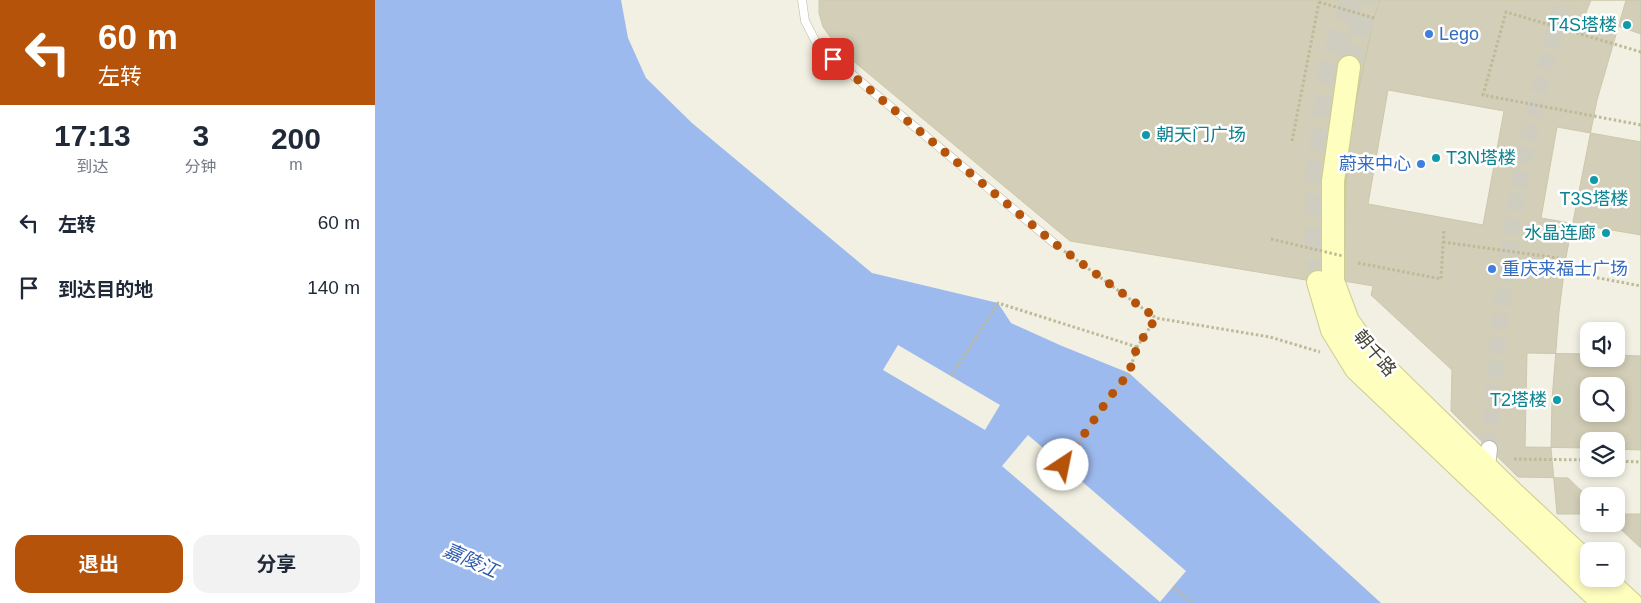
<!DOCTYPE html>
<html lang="zh">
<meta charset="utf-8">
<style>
:root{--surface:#fff;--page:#f2f2f3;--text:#1f2937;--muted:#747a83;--accent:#b45309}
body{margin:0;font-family:Arial,"Noto Sans SC",sans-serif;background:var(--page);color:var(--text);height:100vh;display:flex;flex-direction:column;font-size:19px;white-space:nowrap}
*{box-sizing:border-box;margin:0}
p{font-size:16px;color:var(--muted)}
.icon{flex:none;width:28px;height:28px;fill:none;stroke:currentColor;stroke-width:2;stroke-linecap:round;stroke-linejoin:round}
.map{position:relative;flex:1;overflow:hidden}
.details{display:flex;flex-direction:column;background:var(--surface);width:375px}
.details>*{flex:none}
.hud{background:#b45309;color:#fff;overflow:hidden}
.controls{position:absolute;left:1205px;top:322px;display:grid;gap:10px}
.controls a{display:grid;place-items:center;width:45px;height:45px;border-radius:10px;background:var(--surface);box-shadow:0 2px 8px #0003;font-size:25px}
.pin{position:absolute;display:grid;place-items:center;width:42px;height:42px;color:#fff;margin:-21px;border-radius:10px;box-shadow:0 2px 8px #0006}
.me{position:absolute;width:55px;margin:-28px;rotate:34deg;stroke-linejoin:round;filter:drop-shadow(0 0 4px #0008)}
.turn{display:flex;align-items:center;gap:18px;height:105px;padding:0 15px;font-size:22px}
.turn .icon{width:65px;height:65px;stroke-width:2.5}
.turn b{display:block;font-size:35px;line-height:42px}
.eta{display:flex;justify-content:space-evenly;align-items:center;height:85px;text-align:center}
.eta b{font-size:30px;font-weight:700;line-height:35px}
.action{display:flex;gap:10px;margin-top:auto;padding:10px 15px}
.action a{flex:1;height:58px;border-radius:15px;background:var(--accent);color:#fff;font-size:20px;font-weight:700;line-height:58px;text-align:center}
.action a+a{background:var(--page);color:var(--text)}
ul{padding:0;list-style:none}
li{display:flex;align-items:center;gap:15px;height:65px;padding:0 15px}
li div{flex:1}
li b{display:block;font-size:19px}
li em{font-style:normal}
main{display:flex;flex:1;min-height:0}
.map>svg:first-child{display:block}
.water{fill:#9dbaef}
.pier{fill:#f1f0e2}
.building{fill:#d2ceb7;stroke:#cdc8ab;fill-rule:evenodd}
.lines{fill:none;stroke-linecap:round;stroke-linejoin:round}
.minor-tunnel{stroke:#cecdbf;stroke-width:16;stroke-dasharray:16 8;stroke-linecap:butt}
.secondary-tunnel{stroke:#cecdbf;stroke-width:22;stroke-dasharray:22 11;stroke-linecap:butt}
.service-casing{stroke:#bcbaa5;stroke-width:9}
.minor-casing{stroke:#bcbaa5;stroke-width:18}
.secondary-casing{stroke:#cecc8f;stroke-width:24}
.path{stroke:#beb996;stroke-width:3;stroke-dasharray:2.5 2.5;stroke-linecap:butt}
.service{stroke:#fff;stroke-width:8}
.minor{stroke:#fff;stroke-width:16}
.secondary{stroke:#fefebf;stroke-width:22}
.path-bridge{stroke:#beb996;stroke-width:3;stroke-dasharray:2.5 2.5;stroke-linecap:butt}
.route{stroke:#b45309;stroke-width:9;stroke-dasharray:0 16.2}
.culture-dot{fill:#0f9aa8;stroke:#fff;stroke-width:2}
.shop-dot{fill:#3f7fe0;stroke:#fff;stroke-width:2}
.labels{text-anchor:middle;stroke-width:5;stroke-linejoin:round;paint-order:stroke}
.culture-label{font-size:18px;fill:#0d838f;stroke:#fff;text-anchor:end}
.shop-label{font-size:18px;fill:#366cbe;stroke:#fff;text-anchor:start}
.street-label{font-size:18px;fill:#424033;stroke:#fff}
.water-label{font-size:19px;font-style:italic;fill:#2d59ac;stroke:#fff}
</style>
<main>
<section class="details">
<div class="hud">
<div class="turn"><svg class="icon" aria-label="left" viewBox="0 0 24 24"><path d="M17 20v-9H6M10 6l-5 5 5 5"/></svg><div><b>60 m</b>左转</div></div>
</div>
<div class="eta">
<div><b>17:13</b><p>到达</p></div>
<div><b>3</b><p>分钟</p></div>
<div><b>200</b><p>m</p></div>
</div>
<ul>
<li><svg class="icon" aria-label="left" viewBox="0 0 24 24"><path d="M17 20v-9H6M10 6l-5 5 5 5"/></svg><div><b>左转</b></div><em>60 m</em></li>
<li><svg class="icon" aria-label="arrive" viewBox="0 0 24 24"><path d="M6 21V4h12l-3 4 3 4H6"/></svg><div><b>到达目的地</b></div><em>140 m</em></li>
</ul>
<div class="action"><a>退出</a><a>分享</a></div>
</section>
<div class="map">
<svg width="1266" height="603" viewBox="0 0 1266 603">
<rect width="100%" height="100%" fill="#f1f0e2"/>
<path class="water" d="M0,0H246L253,38L271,78L317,123L497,273L623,303L636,323L687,346L754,373L1006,603H0Z"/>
<path class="pier" d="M523,345L625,405L610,430L508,370Z
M653,435L811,571L785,602L627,466Z"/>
<path class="building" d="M444,0H1005L999,18L977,119L971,183L968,256L943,282L695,241L465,50L448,27L444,13Z
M1005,0H1266V548L1240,524L1241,496H1214V498L1193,478L1143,477L1076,411L1077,370L996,295L998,286L969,281L971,183L977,119L999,18ZM1214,331H1241V359H1214ZM1214,386H1241V414H1214ZM1214,441H1241V469H1214Z
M1216,0H1266V34L1210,15Z
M1251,0H1266V514H1241V496H1214V514H1182L1176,448L1177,400L1184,312L1191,257L1222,100ZM1214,331H1241V359H1214ZM1214,386H1241V414H1214ZM1214,441H1241V469H1214Z
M1013,90L1129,111L1108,225L993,204Z
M1182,127L1266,142V235L1166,218Z
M1152,353L1214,354V359H1241V355L1266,356V450L1241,449V441H1214V448L1150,447ZM1214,386H1241V414H1214Z"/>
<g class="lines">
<path class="minor-tunnel" d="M1114,449C1124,295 1143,147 1189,0"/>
<path class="secondary-tunnel" d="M974,67L994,0
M943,282L941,176L955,65L976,0"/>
<defs>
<path id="service" d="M427,0L430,21L443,46L679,243"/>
<path id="minor" d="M1107,472L1112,466L1114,449"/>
<path id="secondary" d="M974,67L958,181V281L973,321L998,356L1138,493L1214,564
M943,282L957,330L981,369L1228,603
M1230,579L1256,603"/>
</defs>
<use href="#service" class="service-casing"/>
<use href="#minor" class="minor-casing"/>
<use href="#secondary" class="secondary-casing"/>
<path class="path" d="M1266,52L1131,12L1108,95L1266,125
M917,141L944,2
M1068,242L1183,258L1181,270L1266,286
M689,251L781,318L895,337L945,352
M983,263L1066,279L1069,229
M576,376L623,303L762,347
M1139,459L1214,460
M1241,461L1266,462
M688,465L734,398L754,373L762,347L781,318
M798,587L818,603"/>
<use href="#service" class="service"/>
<use href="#minor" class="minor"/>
<use href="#secondary" class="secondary"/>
<path class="path-bridge" d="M944,2L999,18
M896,239L968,256"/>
</g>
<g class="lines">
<path class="route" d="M458,59L679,243L781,318L762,347L754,373L734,398L688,465"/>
</g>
<g class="culture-dot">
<circle cx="1252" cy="25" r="5"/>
<circle cx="771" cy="135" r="5"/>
<circle cx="1061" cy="158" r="5"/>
<circle cx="1219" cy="180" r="5"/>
<circle cx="1231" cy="233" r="5"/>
<circle cx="1182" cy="400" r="5"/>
</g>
<g class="shop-dot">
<circle cx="1054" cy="34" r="5"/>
<circle cx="1046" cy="164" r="5"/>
<circle cx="1117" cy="269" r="5"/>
</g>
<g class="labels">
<g class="culture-label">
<text x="1242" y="31">T4S塔楼</text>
<text x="781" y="141" text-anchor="start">朝天门广场</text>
<text x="1071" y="164" text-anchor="start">T3N塔楼</text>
<text x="1219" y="205" text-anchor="middle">T3S塔楼</text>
<text x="1221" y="239">水晶连廊</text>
<text x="1172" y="406">T2塔楼</text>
</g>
<g class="shop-label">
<text x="1064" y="40">Lego</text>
<text x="1036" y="170" text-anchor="end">蔚来中心</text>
<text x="1127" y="275">重庆来福士广场</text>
</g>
<g class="street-label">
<text transform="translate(1000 353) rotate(50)" y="6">朝千路</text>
</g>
<g class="water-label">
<text transform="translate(96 560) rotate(24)" y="7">嘉陵江</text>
</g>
</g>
</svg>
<div class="controls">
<a><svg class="icon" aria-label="sound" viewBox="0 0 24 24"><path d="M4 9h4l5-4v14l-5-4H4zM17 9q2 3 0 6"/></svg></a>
<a><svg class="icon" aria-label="search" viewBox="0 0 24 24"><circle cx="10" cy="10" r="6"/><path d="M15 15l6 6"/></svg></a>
<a><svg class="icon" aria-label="layers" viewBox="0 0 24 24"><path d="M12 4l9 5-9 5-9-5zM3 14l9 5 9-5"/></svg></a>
<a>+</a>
<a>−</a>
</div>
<div class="pin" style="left:458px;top:59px;background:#d93025"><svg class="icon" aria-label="arrive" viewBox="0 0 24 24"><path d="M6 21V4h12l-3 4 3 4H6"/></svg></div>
<svg class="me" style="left:688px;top:465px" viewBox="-20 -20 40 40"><circle r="19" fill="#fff"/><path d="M0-13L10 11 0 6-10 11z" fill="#b45309"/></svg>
</div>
</main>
